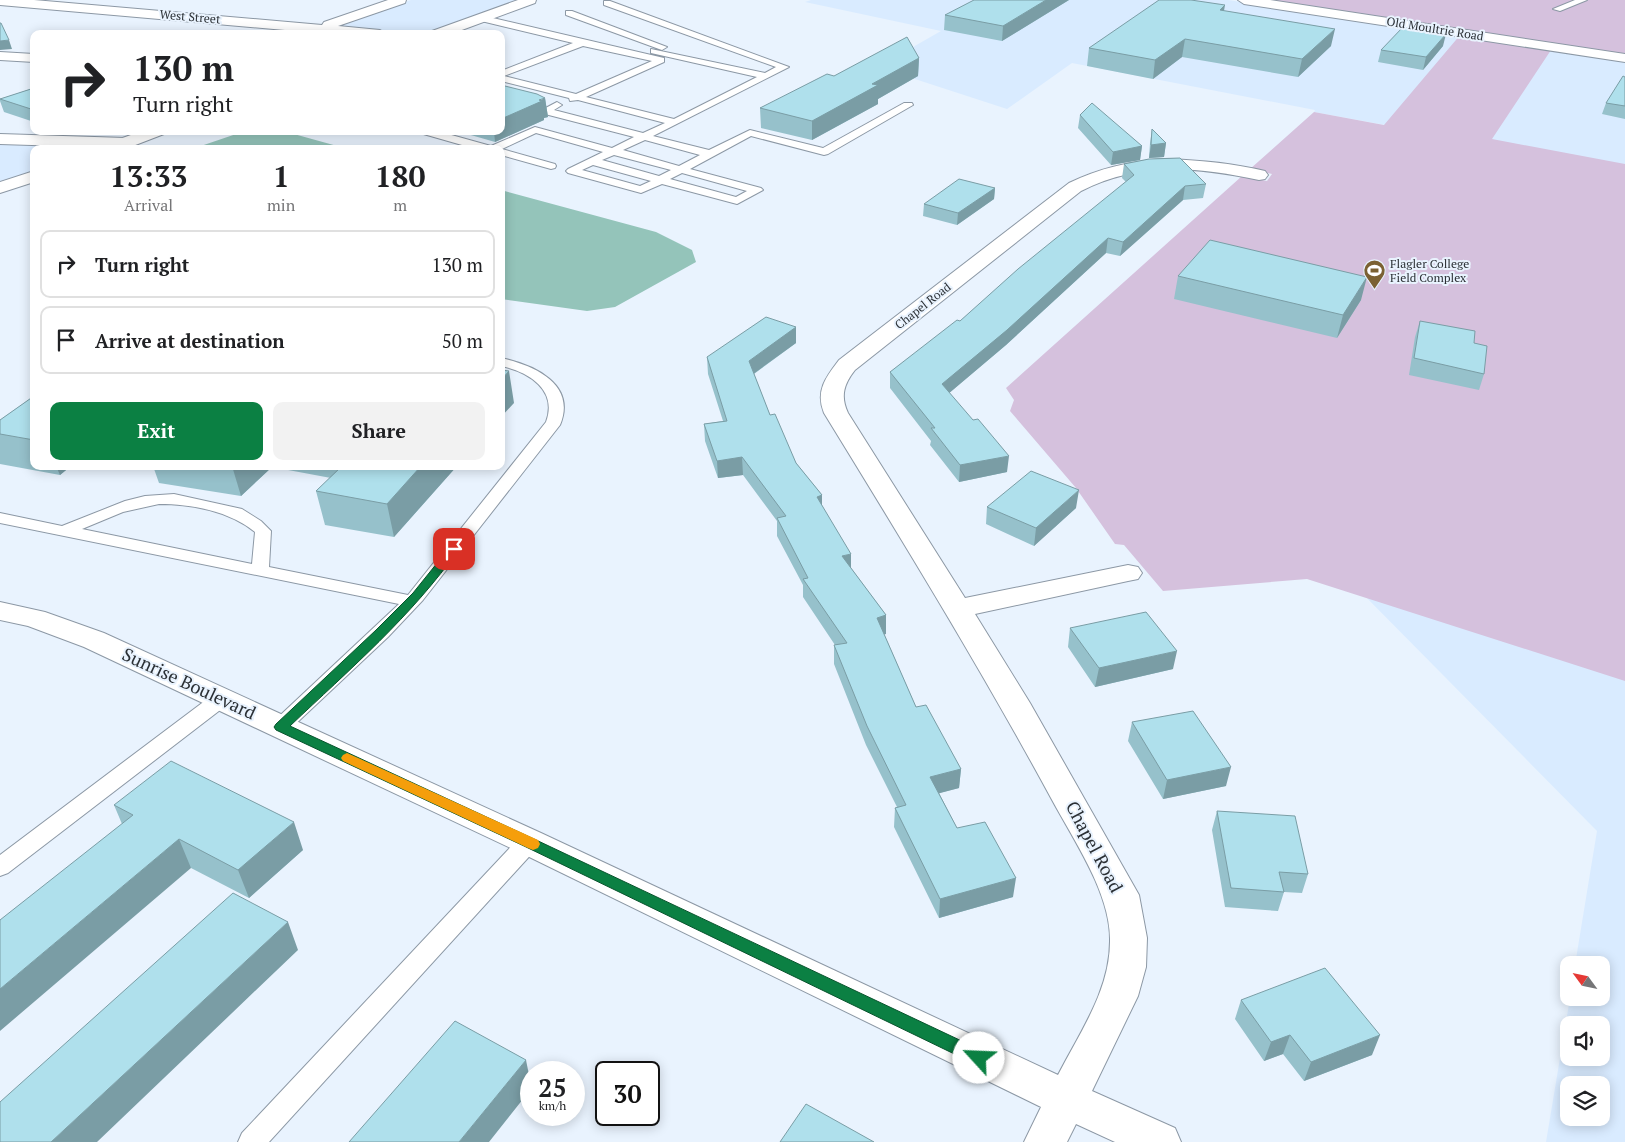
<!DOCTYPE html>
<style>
:root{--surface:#fff;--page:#f2f2f2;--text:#202124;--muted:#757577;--line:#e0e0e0;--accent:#0b8043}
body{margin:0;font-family:"PT Serif",serif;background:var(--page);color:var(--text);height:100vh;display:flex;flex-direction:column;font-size:19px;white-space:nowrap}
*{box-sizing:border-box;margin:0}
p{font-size:16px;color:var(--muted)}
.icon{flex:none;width:28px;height:28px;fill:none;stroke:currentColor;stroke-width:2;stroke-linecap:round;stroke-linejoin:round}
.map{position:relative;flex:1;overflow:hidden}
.details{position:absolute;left:30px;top:145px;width:475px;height:325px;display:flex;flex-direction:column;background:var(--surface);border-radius:10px;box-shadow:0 2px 12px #0003}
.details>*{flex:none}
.guide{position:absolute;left:30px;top:30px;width:475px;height:105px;border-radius:10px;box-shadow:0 2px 12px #0003;background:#fff;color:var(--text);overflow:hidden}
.needle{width:32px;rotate:303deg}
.tools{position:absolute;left:1560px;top:956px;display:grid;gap:10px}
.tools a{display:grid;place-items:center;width:50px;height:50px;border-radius:10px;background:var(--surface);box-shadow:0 2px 12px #0003;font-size:25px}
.speed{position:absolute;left:520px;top:1061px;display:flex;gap:10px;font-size:25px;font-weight:700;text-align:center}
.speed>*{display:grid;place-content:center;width:65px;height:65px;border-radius:50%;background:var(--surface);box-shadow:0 2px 12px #0003;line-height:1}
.speed small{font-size:12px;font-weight:400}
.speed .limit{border:2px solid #111;border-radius:8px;background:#fff;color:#111}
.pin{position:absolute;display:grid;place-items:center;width:42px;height:42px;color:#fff;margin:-21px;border-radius:10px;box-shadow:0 2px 8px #0006}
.me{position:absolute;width:55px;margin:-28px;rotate:295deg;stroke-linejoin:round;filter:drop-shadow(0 0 4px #0008)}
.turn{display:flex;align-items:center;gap:18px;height:105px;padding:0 20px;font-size:22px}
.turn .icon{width:65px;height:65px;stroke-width:2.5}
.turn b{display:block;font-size:35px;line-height:42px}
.eta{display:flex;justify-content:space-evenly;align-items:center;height:85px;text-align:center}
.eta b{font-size:30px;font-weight:800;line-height:35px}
.button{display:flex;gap:10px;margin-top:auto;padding:10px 20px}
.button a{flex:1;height:58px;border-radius:10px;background:var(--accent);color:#fff;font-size:20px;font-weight:800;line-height:58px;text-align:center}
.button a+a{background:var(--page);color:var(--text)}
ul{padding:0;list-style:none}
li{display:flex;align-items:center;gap:15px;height:68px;margin:0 10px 8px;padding:0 10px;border:2px solid var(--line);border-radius:10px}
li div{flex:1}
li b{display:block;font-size:19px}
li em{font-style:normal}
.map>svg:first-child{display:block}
.built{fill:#d9ebff;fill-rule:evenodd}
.green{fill:#d5c1dd}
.water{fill:#94c4ba}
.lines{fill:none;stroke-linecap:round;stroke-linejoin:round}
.service-casing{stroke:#8c98a5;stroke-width:2}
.minor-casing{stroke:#8c98a5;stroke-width:2}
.tertiary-casing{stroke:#8c98a5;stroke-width:2}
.secondary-casing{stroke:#8c98a5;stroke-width:2}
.service{fill:#fff;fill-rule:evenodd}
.minor{fill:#fff;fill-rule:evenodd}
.tertiary{fill:#fff;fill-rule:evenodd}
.secondary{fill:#fff;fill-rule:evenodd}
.wall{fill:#96c1cb}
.shaded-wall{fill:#7a9da5}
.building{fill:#afe0ec;stroke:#7a9da5}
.route{fill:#0b8043;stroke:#07532c}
.slow{fill:#f59e0b}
.labels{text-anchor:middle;stroke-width:4;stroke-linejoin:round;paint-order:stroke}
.far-street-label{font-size:12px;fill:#2b3035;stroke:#e9f3fe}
.far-poi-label{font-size:12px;fill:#2b3035;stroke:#e9f3fe;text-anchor:start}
.near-street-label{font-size:18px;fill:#2b3035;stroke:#e9f3fe}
</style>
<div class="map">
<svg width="1625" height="1142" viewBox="0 0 1625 1142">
<rect width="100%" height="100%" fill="#e9f3fe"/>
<path class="built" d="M411,0H519L424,34L334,27Z
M811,0H1228L1625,61V169L1314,112L1315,110L1072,63L1007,109L878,67L941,31L805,2Z
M0,143L103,146L95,149H34V171L0,183Z
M1358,589L1625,675V1142H1546L1570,998H1601V965H1575L1597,831ZM1569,1025H1601V1058H1569ZM1569,1085H1601V1118H1569Z"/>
<path class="green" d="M1268,0H1625V54Z
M1461,34L1553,47L1492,139L1625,164V681L1307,579L1163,591L1124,545L1115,544L1076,488L1010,411L1014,400L1006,388L1242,176L1267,181L1272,174L1250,169L1314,112L1384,125Z"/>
<path class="water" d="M245,131H283L348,149H192Z
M501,190L656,232L692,250L696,262L615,307L587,311L501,299Z"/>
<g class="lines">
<defs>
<path id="service" d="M1575,0H1587L1560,11L1553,9Z
M604,1H610L789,67L653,136L709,150L750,130L823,148L904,103H912L913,105L828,154L824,155L751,136L690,169L761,188L763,190L737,204L662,184L641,193L568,173L566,171L568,169L603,152L536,133L502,149L555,164L556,166L555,168L551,169L501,155V149H476L420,133L419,131H437L491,146L535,127L612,148L634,137L541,113L540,111L557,102L562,105L554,110L643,133L665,123L578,100L570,101L569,98L501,81V71L573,43L477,20L476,18L480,15L664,58V62L586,97L674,119L757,77L651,53V49L765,73L776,67L604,5ZM583,46L652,61L576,94L504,76ZM645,140L700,155L679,166L623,150ZM614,155L671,170L659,176L602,160ZM593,165L651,181L640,186L582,170ZM682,173L747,191L736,197L670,179Z
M566,11H572L667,47L662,50L659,49L566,15Z
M501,358C534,365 577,384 560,425L423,600L388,637L287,732L280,734L273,732L270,727L273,722L399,604L0,523V513L62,526L125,501L145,496L174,494L242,509L261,521L271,531L269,567L408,595L546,422C558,390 529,372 501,366ZM159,504C192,504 229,511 255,532L252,564L82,529L123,512Z
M221,692L228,694L231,699L228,704L8,873L0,876V855L214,694Z
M529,834L537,836L540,842L537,848L269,1142H238L242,1133L521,836Z"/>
<path id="minor" d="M0,0H34L322,25L324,22L388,0H406L405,3L338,26L380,30L387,34H330L0,5Z
M0,52L34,54V62L0,60Z
M0,134L126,138L132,139L134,143L132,147L126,148L0,144Z
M1165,159C1199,160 1232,163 1265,171L1268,175L1265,179L1259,180C1196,167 1141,161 1081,191L855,370C844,384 840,396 848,413L965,598L1128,565L1138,567L1142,573L1138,579L1128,581L975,614L1030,703L1139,895L1147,938L1146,967L1138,996L1092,1091L1175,1128L1181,1142H1115L1076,1124L1067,1142H1024L1041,1107L517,851L84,647L28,626L0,620V602L45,612L104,633L541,833L1058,1075C1080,1032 1111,989 1110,939C1110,892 1073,839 1051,798C980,667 902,540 824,413C815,391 826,377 839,360L1069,183C1100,168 1130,161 1165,159Z"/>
<path id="tertiary" d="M518,0H536L535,3L451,34H430L432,31Z
M142,131H166L164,134L125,149H101L103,145Z
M34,171V182L0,193V182Z"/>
<path id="secondary" d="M1238,0H1270L1625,54V62L1244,4Z"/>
</defs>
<use href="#service" class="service-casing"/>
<use href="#minor" class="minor-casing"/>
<use href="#tertiary" class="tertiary-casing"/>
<use href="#secondary" class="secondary-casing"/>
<use href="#service" class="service"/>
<use href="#minor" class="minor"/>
<use href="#tertiary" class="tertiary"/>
<use href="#secondary" class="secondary"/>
</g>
<path class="wall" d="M1069,0L1002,41L944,30L945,15Z
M1224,11L1331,46L1298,77L1182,57L1153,79L1087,66L1089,48Z
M1443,46L1423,70L1378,62L1381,50Z
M919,58L918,76L878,99V104L812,140L761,128L760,108L834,76Z
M1625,77V119L1602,114L1606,103Z
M34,88V122L4,112L0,101V99Z
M545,98L548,117L544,118V120L495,142L457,131H501Z
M1080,115L1142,146L1140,160L1111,165L1078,128Z
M1152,129L1166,143L1164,157L1149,158L1150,143Z
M1124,164L1206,184L1203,198L1183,200L1120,256L1106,253L1006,345L949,393L1007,472L959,482L930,445L931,441L890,388V372L960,321L1126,182L1122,178Z
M995,188L994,199L957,225L923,216L924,204Z
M1178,276L1361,300L1337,338L1174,299Z
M1420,321L1474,343L1484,374L1479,390L1409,375L1415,337Z
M796,327V343L754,374L770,415L796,463L822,495V506L851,568L886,615V634H884L916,707L961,769L959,788L939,793L957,828L1013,897L939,918L894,827L895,808L897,807L866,745L834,664V645H835L803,597V585L777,536V521L743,475L718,478L705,441L704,424L723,421L708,374L707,357Z
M34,396V466H71L60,475L0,464V420Z
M153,466H457L394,537L325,525L316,491L331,478L272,467L241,496L159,483Z
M987,507L1076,508L1034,546L986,524Z
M1070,628L1173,669L1095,687L1068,647Z
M1132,722L1226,786L1163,799L1128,741Z
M114,805L303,850L249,898L191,868L122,824Z
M1217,811L1308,874L1302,893L1284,892L1278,911L1225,907L1212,830Z
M1241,1000L1372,1055L1304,1081L1283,1054L1264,1061L1235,1019Z"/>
<path class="shaded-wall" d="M1046,0H1069L1002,41L1003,26Z
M1225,5L1222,22L1220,10Z
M1335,29L1331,46L1298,77L1302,59Z
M1446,34L1443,46L1423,70L1426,57Z
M1185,39L1182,57L1153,79L1155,60Z
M9,40L12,49L0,50V41Z
M919,58L918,76L878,99V104L812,140V121L872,84Z
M545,98L548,117L544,118V120L495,142L494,131H501V119Z
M1166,143L1164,157L1149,158L1151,145Z
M1142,146L1140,160L1111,165L1113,152Z
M1185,186L1183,200L1120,256L1123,242Z
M995,188L994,199L957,225L958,213Z
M1108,238L1106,253L1006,345L941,400L942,384Z
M1367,277L1361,300L1337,338L1343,315Z
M796,327V343L749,377V361Z
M509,371L514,403L501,417V380Z
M1009,456L1007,472L959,482L960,465Z
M742,457L743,475L718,478L717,461Z
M56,466H71L60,475Z
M232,466H272V467L241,496Z
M421,466H457L394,537L387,504Z
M1079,490L1076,508L1034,546L1036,528Z
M822,495V513L817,497Z
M851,554V573L842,556Z
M886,615V634L876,637L877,618Z
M1177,651L1173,669L1095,687L1099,668Z
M1231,767L1226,786L1163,799L1167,780Z
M961,769L959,788L929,796L930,777Z
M294,822L303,850L249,898L238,870Z
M179,839L191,868L0,1031V989Z
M1016,878L1013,897L939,918L940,899Z
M288,922L298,950L97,1142H51Z
M1290,1035L1283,1054L1264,1061L1271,1042Z
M1380,1035L1372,1055L1304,1081L1311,1062Z
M526,1060L531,1085V1089L489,1142H459Z"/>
<path class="building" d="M974,0H1046L1003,26L945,15Z
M1159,0H1191L1225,5L1220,10L1335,29L1302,59L1185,39L1155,60L1089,48Z
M0,23H1L9,40L0,41Z
M1403,27L1446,34L1426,57L1381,50Z
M907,37L919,58L872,84L878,85L812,121L760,108L827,74L834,76Z
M1623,76L1625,77V106L1606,103Z
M501,85L537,94L545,98L539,100L542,101L501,119Z
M34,88V110L0,99Z
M1092,103L1142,146L1113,152L1080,115Z
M1152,129L1166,143L1151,145Z
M1180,158L1206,184L1185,186L1123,242L1108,238L1007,330L942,384L973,420L978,419L1009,456L960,465L931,428H935L890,372L957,320L960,321L1018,269L1134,175L1124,164L1149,159Z
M959,179L995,188L958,213L924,204Z
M1210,240L1367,277L1343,315L1178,276Z
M766,317L796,327L749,361L770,415L775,414L796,463L822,495L817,497L851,554L842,556L886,615L877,618L916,707L926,705L961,769L930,777L957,828L985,822L1016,878L940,899L895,808L906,805L867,726L834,645L847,643L803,579L808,578L777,518L786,516L742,457L717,461L704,424L727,421L707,357Z
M1420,321L1475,331L1474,343L1487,346L1484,374L1414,358Z
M501,370L509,371L501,380Z
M34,396V440L0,434V420Z
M342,466H421L387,504L316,491Z
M1031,471L1079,490L1036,528L987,507Z
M1146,612L1177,651L1099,668L1070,628Z
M1193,711L1231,767L1167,780L1132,722Z
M171,761L294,822L238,870L179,839L0,989V920L133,815L114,805Z
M1217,811L1295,816L1308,874L1279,872L1284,892L1231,888Z
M233,893L288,922L51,1142H0V1102Z
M1325,968L1380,1035L1311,1062L1290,1035L1271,1042L1241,1000Z
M455,1021L526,1060L459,1142H349Z
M806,1104L874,1142H780Z"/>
<path class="route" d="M454,546L459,549C412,616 349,670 290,726L534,839L985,1052L987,1058L985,1063L979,1065L973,1063L524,846L276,730L274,727L276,724L376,630L413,593L450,547Z"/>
<path class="slow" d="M347,753L538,840L540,844L538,848L533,850L528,848L343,761L341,758L343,755Z"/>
<defs>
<symbol id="stadium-pin" viewBox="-11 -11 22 30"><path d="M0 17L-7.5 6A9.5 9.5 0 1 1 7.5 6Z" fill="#7b6133" stroke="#e9f3fe"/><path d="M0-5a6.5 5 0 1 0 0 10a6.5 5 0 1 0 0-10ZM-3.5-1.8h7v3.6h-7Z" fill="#fff"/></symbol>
</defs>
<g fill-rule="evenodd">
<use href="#stadium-pin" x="1362" y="258" width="25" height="34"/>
</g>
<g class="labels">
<g class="far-street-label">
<text transform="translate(190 17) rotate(5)" y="4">West Street</text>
<text transform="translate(1435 29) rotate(9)" y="4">Old Moultrie Road</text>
<text transform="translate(923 306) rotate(-38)" y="4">Chapel Road</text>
</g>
<g class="far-poi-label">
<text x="1390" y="268">Flagler College<tspan x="1390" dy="14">Field Complex</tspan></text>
</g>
<g class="near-street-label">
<text transform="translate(189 684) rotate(25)" y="6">Sunrise Boulevard</text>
<text transform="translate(1094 847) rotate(62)" y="6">Chapel Road</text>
</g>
</g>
</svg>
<div class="tools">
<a><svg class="needle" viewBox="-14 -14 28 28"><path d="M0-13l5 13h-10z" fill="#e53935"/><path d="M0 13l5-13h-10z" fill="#757577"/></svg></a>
<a><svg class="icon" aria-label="sound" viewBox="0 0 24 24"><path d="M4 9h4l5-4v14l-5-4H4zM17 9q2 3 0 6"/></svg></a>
<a><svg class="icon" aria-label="layers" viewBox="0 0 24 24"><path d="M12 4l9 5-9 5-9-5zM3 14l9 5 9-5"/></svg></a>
</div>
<div class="speed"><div>25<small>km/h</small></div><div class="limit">30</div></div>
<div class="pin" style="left:454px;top:549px;background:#d93025"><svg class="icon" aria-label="arrive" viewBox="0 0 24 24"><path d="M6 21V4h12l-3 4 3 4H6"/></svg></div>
<svg class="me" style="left:979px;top:1058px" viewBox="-20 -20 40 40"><circle r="19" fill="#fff"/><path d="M0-13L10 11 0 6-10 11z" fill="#0b8043"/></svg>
<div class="guide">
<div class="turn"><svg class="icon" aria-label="right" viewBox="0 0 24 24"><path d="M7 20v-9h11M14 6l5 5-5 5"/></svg><div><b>130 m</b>Turn right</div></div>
</div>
<section class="details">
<div class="eta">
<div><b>13:33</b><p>Arrival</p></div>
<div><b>1</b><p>min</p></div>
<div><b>180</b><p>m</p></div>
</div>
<ul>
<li><svg class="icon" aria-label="right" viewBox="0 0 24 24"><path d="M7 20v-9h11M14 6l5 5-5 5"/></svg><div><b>Turn right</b></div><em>130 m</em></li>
<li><svg class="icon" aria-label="arrive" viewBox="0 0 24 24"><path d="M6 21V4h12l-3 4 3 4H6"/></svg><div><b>Arrive at destination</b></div><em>50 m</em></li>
</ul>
<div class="button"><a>Exit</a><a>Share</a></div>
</section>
</div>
